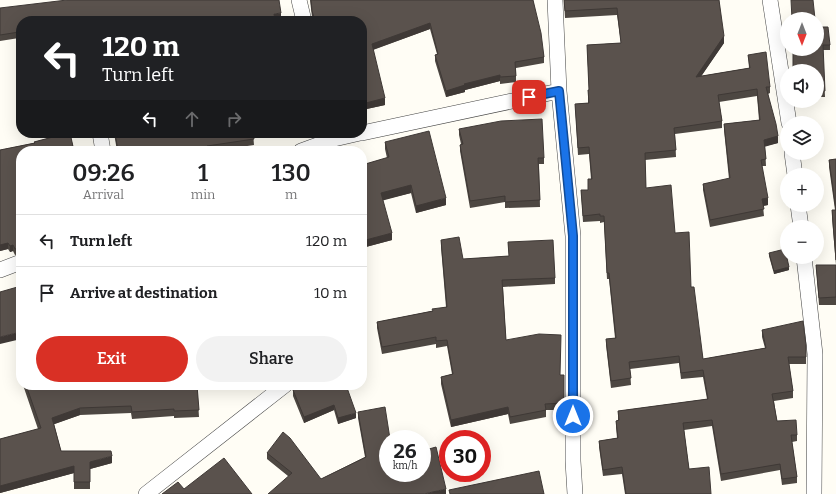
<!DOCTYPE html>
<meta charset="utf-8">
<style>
:root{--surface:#fff;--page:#f2f2f2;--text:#202124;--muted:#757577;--line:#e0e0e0;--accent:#d93025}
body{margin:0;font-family:Bitter,serif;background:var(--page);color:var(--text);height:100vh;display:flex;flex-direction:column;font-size:15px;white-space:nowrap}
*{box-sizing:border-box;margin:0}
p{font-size:13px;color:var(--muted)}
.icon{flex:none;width:22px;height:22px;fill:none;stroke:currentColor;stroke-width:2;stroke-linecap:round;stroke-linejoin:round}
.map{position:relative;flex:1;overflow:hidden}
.drawer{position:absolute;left:16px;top:146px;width:351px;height:244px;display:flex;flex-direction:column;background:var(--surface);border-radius:16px;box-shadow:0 4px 16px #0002}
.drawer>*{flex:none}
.hud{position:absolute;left:16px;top:16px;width:351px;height:122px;border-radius:16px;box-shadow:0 4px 16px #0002;background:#202124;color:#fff;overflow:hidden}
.needle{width:26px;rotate:180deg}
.tools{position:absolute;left:780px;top:12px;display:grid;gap:8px}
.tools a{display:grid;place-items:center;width:44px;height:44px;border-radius:50%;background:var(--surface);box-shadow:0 4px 16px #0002;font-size:20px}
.speed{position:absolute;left:379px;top:430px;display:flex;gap:8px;font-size:20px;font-weight:700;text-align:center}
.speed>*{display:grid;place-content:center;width:52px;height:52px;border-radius:50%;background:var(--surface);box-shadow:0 4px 16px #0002;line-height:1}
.speed small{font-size:10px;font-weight:400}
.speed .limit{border:6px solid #d22;background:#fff;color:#111}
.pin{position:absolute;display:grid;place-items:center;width:34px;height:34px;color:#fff;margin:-17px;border-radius:8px;box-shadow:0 2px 6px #0006}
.me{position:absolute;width:44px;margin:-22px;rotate:0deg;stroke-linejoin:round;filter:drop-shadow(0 0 3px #0008)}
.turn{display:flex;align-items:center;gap:14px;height:84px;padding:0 20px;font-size:18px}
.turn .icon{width:52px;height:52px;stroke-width:2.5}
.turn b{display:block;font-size:28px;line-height:34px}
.lanes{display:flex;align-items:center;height:38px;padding:0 20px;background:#0003;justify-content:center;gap:20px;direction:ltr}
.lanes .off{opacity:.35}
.eta{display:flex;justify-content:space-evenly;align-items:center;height:68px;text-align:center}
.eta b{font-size:24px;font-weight:600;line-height:28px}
.cta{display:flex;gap:8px;margin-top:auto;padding:8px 20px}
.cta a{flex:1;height:46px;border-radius:24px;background:var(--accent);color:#fff;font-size:16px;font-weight:600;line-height:46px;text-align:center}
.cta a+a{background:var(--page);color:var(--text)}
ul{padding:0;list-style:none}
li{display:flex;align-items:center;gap:12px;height:52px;padding:0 20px;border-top:1px solid var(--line)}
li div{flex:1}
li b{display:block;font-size:15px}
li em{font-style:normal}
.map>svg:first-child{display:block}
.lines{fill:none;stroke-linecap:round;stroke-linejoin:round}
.minor-casing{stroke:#444;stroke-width:16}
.minor{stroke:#fff;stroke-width:15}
.wall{fill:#4d4742}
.shaded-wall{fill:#3f3936}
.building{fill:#5a524d;stroke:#3f3936}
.route-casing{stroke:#114b97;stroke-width:10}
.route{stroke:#1a73e8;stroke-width:7}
</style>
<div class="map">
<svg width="836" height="494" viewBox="0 0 836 494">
<rect width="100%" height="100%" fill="#fffdf5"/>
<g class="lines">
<defs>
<path id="minor" d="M299,0L304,21
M555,0L559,91L573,236V461L575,494
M770,0L789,123
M100,133L103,151
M362,133L559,91
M301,151L334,139L360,133
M792,153L795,175
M798,205L801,227
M804,257L815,354L814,494
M0,270L21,262
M146,494L285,385"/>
</defs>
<use href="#minor" class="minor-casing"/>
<use href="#minor" class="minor"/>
</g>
<path class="wall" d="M310,0H533L544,57V63L516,68V82L500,84V81L465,90V92L446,97L435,61V55L437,54L430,29L373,50L385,105L362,110V21H313L312,17Z
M564,0H719L724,43L701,76L749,68L748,55L770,87V93L768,94L778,143L765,146L766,166H762L768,205L763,206L764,216L710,227L703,190V184L729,179L724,130V124L759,120L757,96L719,102L722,121V128L675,134L676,157L645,160L646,188L675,233L691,287L703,359L765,348L762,337V330L806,345V364H789L793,391V398L774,401L777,421L797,435V441L792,442L797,477V483L782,485L780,470L721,481L712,426L684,430L689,469L711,494H625L622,474L603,476L599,447V441L617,438L616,427V421L618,420V411L707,399L703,377L681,379L679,363L630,369L631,385L611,388L606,345V339L615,338L609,279H607L604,222L600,223V221L583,222L581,190H588L591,179L589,154L578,155L575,104L588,103V90H589L587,45L621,43L617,15L565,18Z
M0,8L281,19L21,21V37H19V38L0,41Z
M817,27L830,45V50H823L825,97H817Z
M459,129L544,158V164H539L540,207L505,208V202L470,208L460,151V145L461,144L459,135Z
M68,133H70L74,151H21V254L15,255L13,251L10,252L8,249L0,251V150L34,143V142Z
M114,133H253L254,145L214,151H117Z
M385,142L446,205L416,213L411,193L382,200L392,240L362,248V165L387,158L385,149Z
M836,159V305H819L816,265H836L832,218V210H835L829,167V160Z
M441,240L463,259L509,256L508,242L555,278V284L503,287L506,340L560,375H564V410H546V417L510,424L508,414L451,427L441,384V377L452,374L447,346L436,348V344L382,354L377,328V322L432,311L446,307L441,247Z
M769,253L789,270L774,274L769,256Z
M23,385H197L199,417L174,418V416L132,419L131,413L80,415L54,424L61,451L112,463L90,469V489H74V473L0,493V439L38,429Z
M306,385L356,418L338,424L334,410L304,423L293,396V390Z
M358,412L388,473L446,494L288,476L267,459V453L321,479L365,457L358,418Z"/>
<path class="shaded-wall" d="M281,13V19L274,21V14Z
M430,23V29L372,50V44Z
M724,36V43L696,84V77Z
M500,75V81L465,90V92L446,97V91L464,84Z
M385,98V105L362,110V104Z
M778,136V143L764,147V140Z
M411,185V193L381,201V193Z
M446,198V205L416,213V206Z
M768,198V205L762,206V199Z
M392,233V240L362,248V241Z
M8,243V249L0,251V245Z
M13,245V251L10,252V246Z
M789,267V270L774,274V271Z
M364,292V299L362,300V293Z
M21,332V339L0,344V337Z
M334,405V410L304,423V417Z
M508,407V414L451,427V420Z
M80,408V415L52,425V418Z
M356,413V418L338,424V418Z
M112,456V463L90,469V462Z
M74,466V473L0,493V486Z
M446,489V494H424Z"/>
<path class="building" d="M67,0H279L281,13L274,14L275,21H21V30H19V32L0,35V8Z
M311,0H533L541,33L544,57L515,62L516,76L500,77V75L464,84L465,85L446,91L435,55L438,54L430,23L372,44L385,98L362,104V21H315L312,11Z
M564,0H719L724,36L696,77L750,68L748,55L766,52L770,87H766L776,124L778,136L764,140L766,159L761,160L768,198L762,199L764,209L710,220L703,184L730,178L724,124L760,120L757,89L718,95L722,121L674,128L676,150L645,153L646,188L671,185L675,233L689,232L691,287H694L703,359L766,348L762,330L803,321L806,345V357H788L793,391L772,394L777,421L796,420L797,435H791L797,477L782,479L780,464L721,474L712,420L683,423L689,469L709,467L711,494H626L622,467L603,470L599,441L618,438L616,421L619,420L618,411L708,399L703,370L681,373L679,356L629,362L631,378L611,381L606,339L616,338L609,273H607L604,216H600V214L583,216L581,190H588V179H592L589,147L578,148L575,104L589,103L588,90H589L587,45L621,43L617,8L565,11Z
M791,0H813L815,19H792Z
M817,27H828L830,45H823L825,91L817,92V71H793V49H817Z
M542,119L544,158H538L540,200L505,202V196L470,201L460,145L463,144L459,129L501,121Z
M429,131L446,198L416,206L411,185L381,193L392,233L362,241V165L389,157L385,142Z
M68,133H70L74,151H21V248L15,249L13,245L10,246L8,243L0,245V150L35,143L34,142Z
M115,133H253L254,139L207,146L209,151H118Z
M836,159V210L829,160Z
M832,210H836V260Z
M459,237L463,259L509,256L508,242L553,240L555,278L502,280L506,340L539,334L561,335L560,375H564V403L545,404L546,410L510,417L508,407L451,420L441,377L453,374L447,340L436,341V337L382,347L377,322L433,311L432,309L447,307L441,240Z
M785,249L789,267L774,271L769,253Z
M816,265H836V297L819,298Z
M362,284L364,292L362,293Z
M21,286V332L0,337V292Z
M26,385H197L199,410L174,411V409L132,412L131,406L80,408L52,418L61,451H111L112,456L90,462V482H74V466L0,486V439L41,428Z
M306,385H346L356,413L338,418L334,405L304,417L293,390Z
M385,407L390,439H388V473H422V451L436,447L446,489L424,494H268L292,473L267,453L283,432L290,438L321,479L366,457L358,412Z
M224,458L252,494H162L178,482L184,489Z
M539,471L544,494H450L449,490Z"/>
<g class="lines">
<defs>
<path id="route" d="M529,97L559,91L573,236V416"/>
</defs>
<use href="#route" class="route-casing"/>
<use href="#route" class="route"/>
</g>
</svg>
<div class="tools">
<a><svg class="needle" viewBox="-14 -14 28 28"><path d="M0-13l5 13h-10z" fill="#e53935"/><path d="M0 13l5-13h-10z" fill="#757577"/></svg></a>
<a><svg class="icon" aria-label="sound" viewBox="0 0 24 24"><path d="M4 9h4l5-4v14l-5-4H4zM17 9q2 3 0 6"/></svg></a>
<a><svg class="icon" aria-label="layers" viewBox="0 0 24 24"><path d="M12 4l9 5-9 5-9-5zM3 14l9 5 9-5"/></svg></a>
<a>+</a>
<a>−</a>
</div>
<div class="speed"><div>26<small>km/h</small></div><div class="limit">30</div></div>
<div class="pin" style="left:529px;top:97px;background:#d93025"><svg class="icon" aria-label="arrive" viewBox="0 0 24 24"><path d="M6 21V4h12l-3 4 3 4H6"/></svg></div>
<svg class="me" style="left:573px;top:416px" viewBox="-20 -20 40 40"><circle r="17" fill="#1a73e8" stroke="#fff" stroke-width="3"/><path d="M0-11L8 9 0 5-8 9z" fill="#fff"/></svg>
<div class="hud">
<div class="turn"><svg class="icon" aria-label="left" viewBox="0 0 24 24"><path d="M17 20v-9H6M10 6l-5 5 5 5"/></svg><div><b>120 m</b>Turn left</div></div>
<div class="lanes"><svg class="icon" aria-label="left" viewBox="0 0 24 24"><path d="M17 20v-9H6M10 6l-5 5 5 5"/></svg><svg class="icon off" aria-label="ahead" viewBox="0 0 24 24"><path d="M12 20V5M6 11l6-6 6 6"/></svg><svg class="icon off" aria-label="right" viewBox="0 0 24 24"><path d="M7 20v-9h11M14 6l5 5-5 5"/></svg></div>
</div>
<section class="drawer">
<div class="eta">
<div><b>09:26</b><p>Arrival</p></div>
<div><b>1</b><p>min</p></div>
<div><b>130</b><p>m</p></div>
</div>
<ul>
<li><svg class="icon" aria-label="left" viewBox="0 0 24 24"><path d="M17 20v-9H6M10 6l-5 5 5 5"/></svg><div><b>Turn left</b></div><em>120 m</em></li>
<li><svg class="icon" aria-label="arrive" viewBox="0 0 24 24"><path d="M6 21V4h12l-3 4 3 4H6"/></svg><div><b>Arrive at destination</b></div><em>10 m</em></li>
</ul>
<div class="cta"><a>Exit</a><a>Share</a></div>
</section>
</div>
